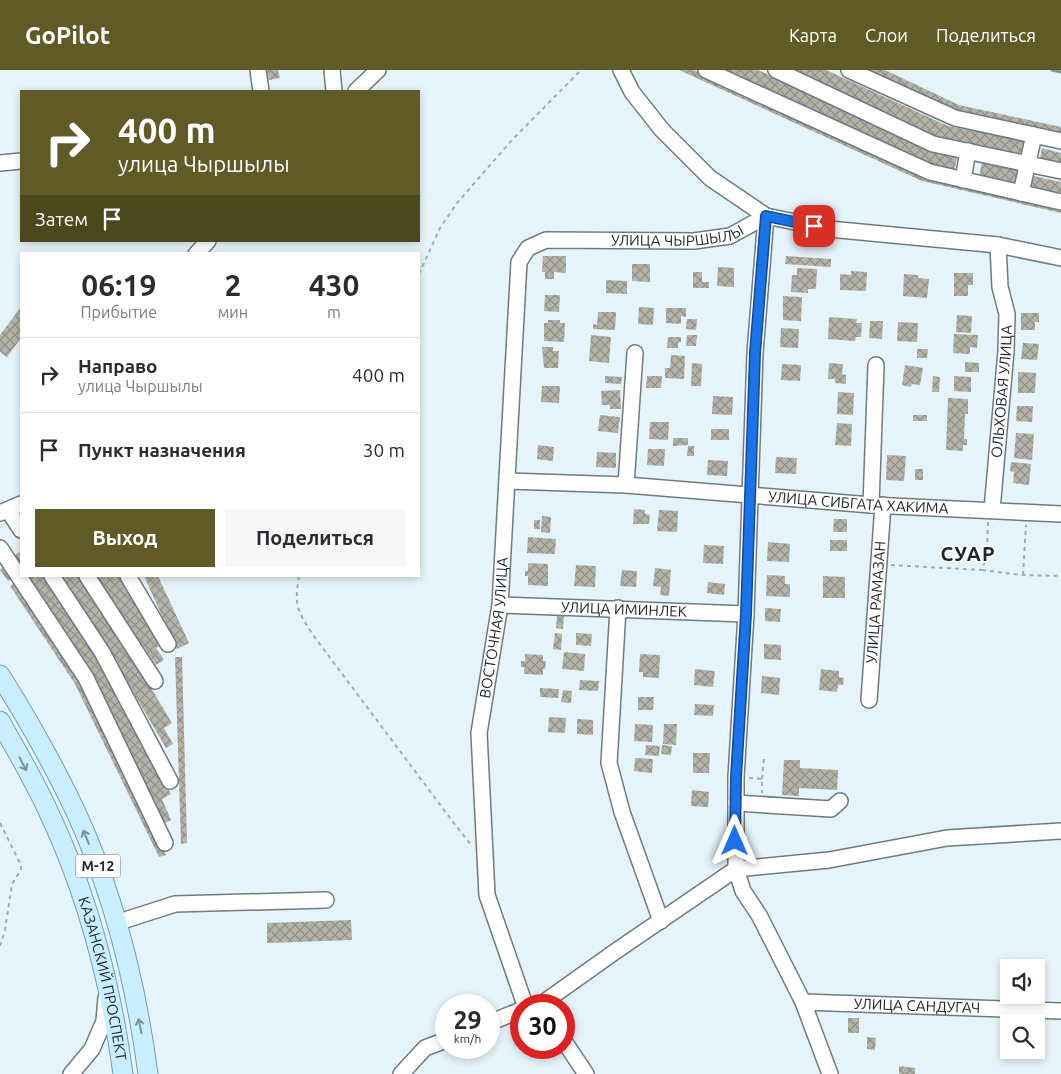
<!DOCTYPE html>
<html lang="ru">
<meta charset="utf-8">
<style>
:root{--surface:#fff;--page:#f7f7f7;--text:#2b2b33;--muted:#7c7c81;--line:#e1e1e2;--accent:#5f5a26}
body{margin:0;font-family:Ubuntu,sans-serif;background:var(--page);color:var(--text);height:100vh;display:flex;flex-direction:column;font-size:19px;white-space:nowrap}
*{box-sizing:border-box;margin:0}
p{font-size:16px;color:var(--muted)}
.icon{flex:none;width:28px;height:28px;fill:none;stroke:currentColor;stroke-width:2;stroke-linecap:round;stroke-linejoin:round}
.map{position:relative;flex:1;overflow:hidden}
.drawer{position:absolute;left:20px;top:182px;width:400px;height:325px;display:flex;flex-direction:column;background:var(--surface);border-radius:0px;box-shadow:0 2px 8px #0003}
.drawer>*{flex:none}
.guide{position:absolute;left:20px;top:20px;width:400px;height:152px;border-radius:0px;box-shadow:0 2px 8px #0003;background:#5f5a26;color:#fff;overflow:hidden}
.tools{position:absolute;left:1000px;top:889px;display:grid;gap:10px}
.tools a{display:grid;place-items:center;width:45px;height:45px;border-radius:0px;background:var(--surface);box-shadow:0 2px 8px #0003;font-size:25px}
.speed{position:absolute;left:435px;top:924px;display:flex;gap:10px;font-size:25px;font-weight:700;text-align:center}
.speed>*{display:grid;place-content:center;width:65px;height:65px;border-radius:50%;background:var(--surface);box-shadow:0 2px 8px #0003;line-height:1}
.speed small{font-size:12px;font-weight:400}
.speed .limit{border:8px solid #d22;background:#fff;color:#111}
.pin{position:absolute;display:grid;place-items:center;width:42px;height:42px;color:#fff;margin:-21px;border-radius:10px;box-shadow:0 2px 8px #0006}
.me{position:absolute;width:55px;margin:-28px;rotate:0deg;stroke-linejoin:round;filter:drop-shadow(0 0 4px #0008)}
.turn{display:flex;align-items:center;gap:18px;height:105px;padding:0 15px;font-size:22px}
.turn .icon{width:65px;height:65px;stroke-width:2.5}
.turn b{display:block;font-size:35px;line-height:42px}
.then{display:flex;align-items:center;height:48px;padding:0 15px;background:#0003;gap:10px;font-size:19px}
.eta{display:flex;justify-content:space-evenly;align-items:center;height:85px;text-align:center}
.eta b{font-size:30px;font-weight:700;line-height:35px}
.primary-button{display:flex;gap:10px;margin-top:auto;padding:10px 15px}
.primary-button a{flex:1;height:58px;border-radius:0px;background:var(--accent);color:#fff;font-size:20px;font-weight:700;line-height:58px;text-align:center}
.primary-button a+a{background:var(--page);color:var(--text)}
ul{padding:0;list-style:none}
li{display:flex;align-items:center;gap:15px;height:75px;padding:0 15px;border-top:1px solid var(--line)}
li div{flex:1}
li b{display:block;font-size:19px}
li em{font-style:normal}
header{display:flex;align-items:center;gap:30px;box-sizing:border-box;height:70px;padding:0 25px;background:var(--accent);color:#fff}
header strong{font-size:24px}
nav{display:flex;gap:28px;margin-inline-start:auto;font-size:18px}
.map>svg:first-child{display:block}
.building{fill:url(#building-cross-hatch)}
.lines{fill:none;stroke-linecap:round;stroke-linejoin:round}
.minor-casing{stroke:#6f7b82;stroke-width:18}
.major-casing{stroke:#75a0b3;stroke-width:21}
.path{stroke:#a2adb3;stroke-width:2;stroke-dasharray:4 4;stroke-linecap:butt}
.minor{stroke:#fff;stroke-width:15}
.major{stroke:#c8eeff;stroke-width:19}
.rail{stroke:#879196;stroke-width:3}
.oneway{stroke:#7c939e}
.route-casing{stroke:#114b97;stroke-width:12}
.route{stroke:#1a73e8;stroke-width:9}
.labels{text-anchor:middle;stroke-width:4;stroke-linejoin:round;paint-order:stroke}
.shield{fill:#fefefe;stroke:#626568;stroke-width:1}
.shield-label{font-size:14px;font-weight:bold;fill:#1f2427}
.street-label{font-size:15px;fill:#1f2427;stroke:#fefefe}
.district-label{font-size:20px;font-weight:bold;letter-spacing:1px;fill:#1f2427;stroke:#fefefe}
</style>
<header>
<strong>GoPilot</strong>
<nav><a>Карта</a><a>Слои</a><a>Поделиться</a></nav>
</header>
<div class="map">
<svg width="1061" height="1004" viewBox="0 0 1061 1004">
<defs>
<pattern id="building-cross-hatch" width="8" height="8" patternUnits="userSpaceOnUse" patternTransform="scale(1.25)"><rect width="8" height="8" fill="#b4b3a7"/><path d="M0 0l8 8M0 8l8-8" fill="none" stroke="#929188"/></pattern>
</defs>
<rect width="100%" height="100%" fill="#e5f3fa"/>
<path class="building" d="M267,0H278L280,8L269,10Z
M679,0H694L924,105L1061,136V143L922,111Z
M723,0H758L928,79L957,88L954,102L927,95Z
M791,0H826L948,56L1026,71L1023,87L943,70Z
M864,0H885L959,35L1061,57V66L957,43Z
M1042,78L1061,83V97L1039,92Z
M982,93L1022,101L1019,115L979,106Z
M1034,106L1061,112V125L1031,118Z
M543,186H566V203L554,202V209H545V202H542Z
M786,186L831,189V197L785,194Z
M632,194H650V212L632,211Z
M718,197L734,198V217L717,216Z
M797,198L817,199L816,219H808V223L791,222L792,205H797Z
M851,201L867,202L866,221L840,220V204L851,205Z
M693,202H702V212H709V218H693Z
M954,203H973V215H968V226H954Z
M904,204L918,205V208L929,209L927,228L903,226Z
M606,210L627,211V224L606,223Z
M545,225H560L559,242L544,241Z
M783,226L802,227L801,251L783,250Z
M21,237V268L7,287L0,282V265Z
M639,237L654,238L653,255L638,254Z
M666,238H686V247L681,246V254L666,253Z
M598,242H616L615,260L593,259V254L597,255Z
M1021,243H1039V252H1035V260H1021Z
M957,245L972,246L971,263L956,262Z
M829,247L857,249L856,253H862L861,267H856L855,271L828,269Z
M687,249H697L696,260L686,259Z
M548,250H560V253H565L564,272L544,271V253H548Z
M870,251H883L882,269L869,268Z
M898,252L918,253L917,272L897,271Z
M781,258L799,259L798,278L780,277Z
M954,264L978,265L977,278L970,277V284L953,283Z
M591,265L611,267L609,293L589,291Z
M687,265H697L696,276H686Z
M668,267H681V272H678V278H667Z
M1023,273L1039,274L1037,290L1021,289Z
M542,277H553V281H559L558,298H544Z
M917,279H928L927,288H917Z
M671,285L685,286L684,309L665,308V298H670Z
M965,292L979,293V302H965Z
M692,293L702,294L701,316H691Z
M829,293L843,294L842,304L846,305V314L835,313V309H828Z
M782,294L801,295L800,311L781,310Z
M905,295L923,298L920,315L912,314L911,317L902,315Z
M1018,302L1036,303L1035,323H1018Z
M605,306L622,307L621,314L605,313Z
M647,306H662L661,318H646Z
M933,306L940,307L939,322H932Z
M954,306L971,307V322L954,321Z
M542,316H560L559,333L541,332Z
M620,320L621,339H610V335H602L601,321Z
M838,322L854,323L853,345L837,344Z
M713,326L733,327L732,345L712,344Z
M948,328L968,329V344H965L964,369H967V375H963V381L946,380Z
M1017,336H1033L1032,352L1016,351Z
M600,345L620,347L618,363L598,361Z
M913,345H927V351H913Z
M650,352H669L668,370L649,369Z
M837,353L852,354L851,376L835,375Z
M711,359H729V370H711Z
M1016,363L1034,364L1032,390L1014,388Z
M673,368H688V375L673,376Z
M538,375L554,377L553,391L537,389Z
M688,376H694V386H687Z
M648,379H665L664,396L647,395Z
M597,382L616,383V398L596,397Z
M887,385L906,386L904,411L886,410Z
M776,387L797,388L796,404L775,403Z
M708,390L728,391L727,406L707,405Z
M1011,392L1031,394L1029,415L1013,413L1014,402L1010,401Z
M915,399H923V410H915Z
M634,439L645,440V444L650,445L649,454H633Z
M659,440L678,441L677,462L657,461Z
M542,446L551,447L550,463L541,462Z
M834,449H847V462H833Z
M534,450H540V459H534Z
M528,467L556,469L555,484L527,483Z
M830,470H847V481H830Z
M768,472L790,474L789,492L767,491Z
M704,475L724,476L723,494L703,493Z
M21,481V501L12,487Z
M8,493L16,505L8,511L0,500Z
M528,493L548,494V516L528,515V506H525V501H528Z
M576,495L596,496L595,517L574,516Z
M655,498L671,500L669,526L660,525L661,517L653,516Z
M622,500L637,501L636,517L620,516Z
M767,505L785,506V514H790V527L766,526Z
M25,506H46L105,596L171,724L162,729L171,750L161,755Z
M59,506H82L116,559L172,653L164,658L173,674L166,678L101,567Z
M96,506H119L164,573L156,578L164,590L156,595Z
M144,506H158L189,573L177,579Z
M823,506L845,507V528H823Z
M17,511L83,609L166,785L159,787L75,614L10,516Z
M708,512L725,514L724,525L707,523Z
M765,538L781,539L780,552L765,551Z
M557,546H564L563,559L556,558Z
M555,563L562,564L561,580L553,579Z
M576,563L592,564L591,576L576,575Z
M764,574L781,575V590L764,589Z
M564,582L585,584L584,601L562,599Z
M525,584L543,585V591H546L545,599H543V605L524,604V597H521V591H525Z
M640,584L660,585L659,608L643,607V602H639Z
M175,587H182L187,773L181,774Z
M695,599L715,601L713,617L694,615Z
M821,599L839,601V607L844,608L843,615H838L837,622L819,620Z
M762,606L780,608L779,625L761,623Z
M580,610L599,611L598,621L579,620Z
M540,618L559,619L558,628L540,627Z
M563,620L572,621L571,633L561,632Z
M638,627H654L653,640H638Z
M695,634L714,635L713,646L694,645Z
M549,647L566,648L565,663L548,662Z
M577,649L593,650V665L577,664Z
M635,654L653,655L652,672L634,671Z
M664,654H677L676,675L663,674Z
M646,675L660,676L659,686L645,685Z
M662,675L672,676L671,685L661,684Z
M693,683H710L709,703H693Z
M635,688L653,689L652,703L634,701Z
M784,690H800V698L838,700L837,720L799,718V726L782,725Z
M692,720L709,722L708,737L691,736Z
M351,850L352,870L267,873V853Z
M848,948H859V963H848Z
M867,967L876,968L875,980L867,979Z
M899,996L915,998V1004H899Z"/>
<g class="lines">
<defs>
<g id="minor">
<path d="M258,0L261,21"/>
<path d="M332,0L334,21"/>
<path d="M621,0L632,22L662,60L710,108L766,146"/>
<path d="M706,0L930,102L1061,132"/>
<path d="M776,0L933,74L1061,101"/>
<path d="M849,0L955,48L1061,71"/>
<path d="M356,21L378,0"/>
<path d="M0,93L21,91"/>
<path d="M963,110L968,81"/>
<path d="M1021,123L1034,65"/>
<path d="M766,146L755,283L746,544L736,707V799L743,821L759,845L803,932L830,1004"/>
<path d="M196,184L208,171"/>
<path id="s1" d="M507,411L626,415L871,435L1061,444"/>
<path d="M626,415L635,283"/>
<path d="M871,435L876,295"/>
<path d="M8,440L21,460"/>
<path id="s2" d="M992,440L1006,281L1007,244L1000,217L998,175"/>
<path d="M0,443L21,434"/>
<path d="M0,478L86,608L165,773"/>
<path d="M52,506L102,582L170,711"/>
<path d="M87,506L155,611"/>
<path d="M128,506L168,574"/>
<path id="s3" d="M500,535L746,544"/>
<path d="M618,538L609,693L622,742L661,851"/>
<path id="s4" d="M869,630L883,435"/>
<path d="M736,733L831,739L840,731"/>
<path d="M116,853L175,834L326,830"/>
<path id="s5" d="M803,932L1061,941"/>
<path id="s6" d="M525,935L487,825L479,663L500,535L519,192L528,178L546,170L694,171L730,166L766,146L829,159L998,175L1061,188"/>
<path d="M540,935L616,881L736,799L829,790L947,768L1061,761"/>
<path d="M489,953L521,940"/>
<path d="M564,971L586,1004"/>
<path d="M71,1004L92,979L104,951L106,928"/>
<path d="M401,1004L425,978L446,970"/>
</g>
<g id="major">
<path d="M0,605C27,648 52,692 74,738C113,821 136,914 148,1004"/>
<path id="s7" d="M0,651C17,682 36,713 50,745C88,826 111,916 123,1004"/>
</g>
</defs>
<use href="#minor" class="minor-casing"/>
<use href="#major" class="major-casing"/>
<path class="path" d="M419,204L440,158L457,133L512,70L581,0
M891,495L982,500L987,485L988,452
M982,500L1021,505L1061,506
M1023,505L1026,455
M299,506C294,536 297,540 313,565L453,752L472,776
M749,708L762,709V723
M762,709L764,688
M0,753L21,795V800L12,814L5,860L0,876"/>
<use href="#minor" class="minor"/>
<use href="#major" class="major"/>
<path class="rail" d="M1052,0L1061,2"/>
</g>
<defs><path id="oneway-shaft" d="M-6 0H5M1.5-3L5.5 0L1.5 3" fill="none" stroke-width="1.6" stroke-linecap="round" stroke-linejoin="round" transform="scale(1.25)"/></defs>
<g class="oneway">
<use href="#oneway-shaft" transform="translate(23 694) rotate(62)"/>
<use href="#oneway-shaft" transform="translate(86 767) rotate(-112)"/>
<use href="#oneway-shaft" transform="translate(140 956) rotate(-101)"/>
</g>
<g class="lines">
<defs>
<path id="route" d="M735,771L736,707L746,544L755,283L766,146L814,156"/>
</defs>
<use href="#route" class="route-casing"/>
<use href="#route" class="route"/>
</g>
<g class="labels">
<rect class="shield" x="75.5" y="784.5" width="45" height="23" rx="4"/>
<g class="shield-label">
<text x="98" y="801">М-12</text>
</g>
<g class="street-label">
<text dy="5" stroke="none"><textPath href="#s6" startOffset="920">УЛИЦА ЧЫРШЫЛЫ</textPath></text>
<text dy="5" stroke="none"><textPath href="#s2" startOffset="119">ОЛЬХОВАЯ УЛИЦА</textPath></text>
<text dy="5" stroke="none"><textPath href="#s1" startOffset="352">УЛИЦА СИБГАТА ХАКИМА</textPath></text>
<text dy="5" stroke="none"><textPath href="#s4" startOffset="98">УЛИЦА РАМАЗАН</textPath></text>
<text dy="5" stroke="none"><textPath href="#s3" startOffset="124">УЛИЦА ИМИНЛЕК</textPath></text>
<text dy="5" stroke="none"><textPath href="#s6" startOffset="385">ВОСТОЧНАЯ УЛИЦА</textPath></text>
<text dy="5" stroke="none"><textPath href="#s7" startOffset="279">КАЗАНСКИЙ ПРОСПЕКТ</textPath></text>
<text dy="5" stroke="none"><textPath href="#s5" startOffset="114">УЛИЦА САНДУГАЧ</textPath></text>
</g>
<g class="district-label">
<text x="968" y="491">СУАР</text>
</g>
</g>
</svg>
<div class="tools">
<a><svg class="icon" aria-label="sound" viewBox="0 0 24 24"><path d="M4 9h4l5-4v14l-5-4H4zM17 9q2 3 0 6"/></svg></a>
<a><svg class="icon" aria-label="search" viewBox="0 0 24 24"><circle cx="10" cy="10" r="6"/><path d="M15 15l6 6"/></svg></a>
</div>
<div class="speed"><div>29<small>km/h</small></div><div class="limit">30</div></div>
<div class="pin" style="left:814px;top:156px;background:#d93025"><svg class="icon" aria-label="arrive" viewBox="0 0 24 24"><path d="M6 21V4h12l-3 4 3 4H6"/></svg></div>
<svg class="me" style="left:735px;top:771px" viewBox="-20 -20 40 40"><path d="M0-17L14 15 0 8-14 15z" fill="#1a73e8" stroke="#fff" stroke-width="4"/></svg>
<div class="guide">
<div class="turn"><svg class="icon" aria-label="right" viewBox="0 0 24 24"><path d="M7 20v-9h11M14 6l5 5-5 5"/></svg><div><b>400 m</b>улица Чыршылы</div></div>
<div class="then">Затем<svg class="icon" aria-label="arrive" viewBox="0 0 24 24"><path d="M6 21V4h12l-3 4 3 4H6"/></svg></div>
</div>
<section class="drawer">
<div class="eta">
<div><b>06:19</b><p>Прибытие</p></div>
<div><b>2</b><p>мин</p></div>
<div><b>430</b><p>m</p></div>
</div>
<ul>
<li><svg class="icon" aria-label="right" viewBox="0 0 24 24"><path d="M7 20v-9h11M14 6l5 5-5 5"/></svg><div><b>Направо</b><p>улица Чыршылы</p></div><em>400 m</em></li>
<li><svg class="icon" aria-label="arrive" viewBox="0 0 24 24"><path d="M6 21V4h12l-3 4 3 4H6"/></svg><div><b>Пункт назначения</b></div><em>30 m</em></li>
</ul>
<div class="primary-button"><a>Выход</a><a>Поделиться</a></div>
</section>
</div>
